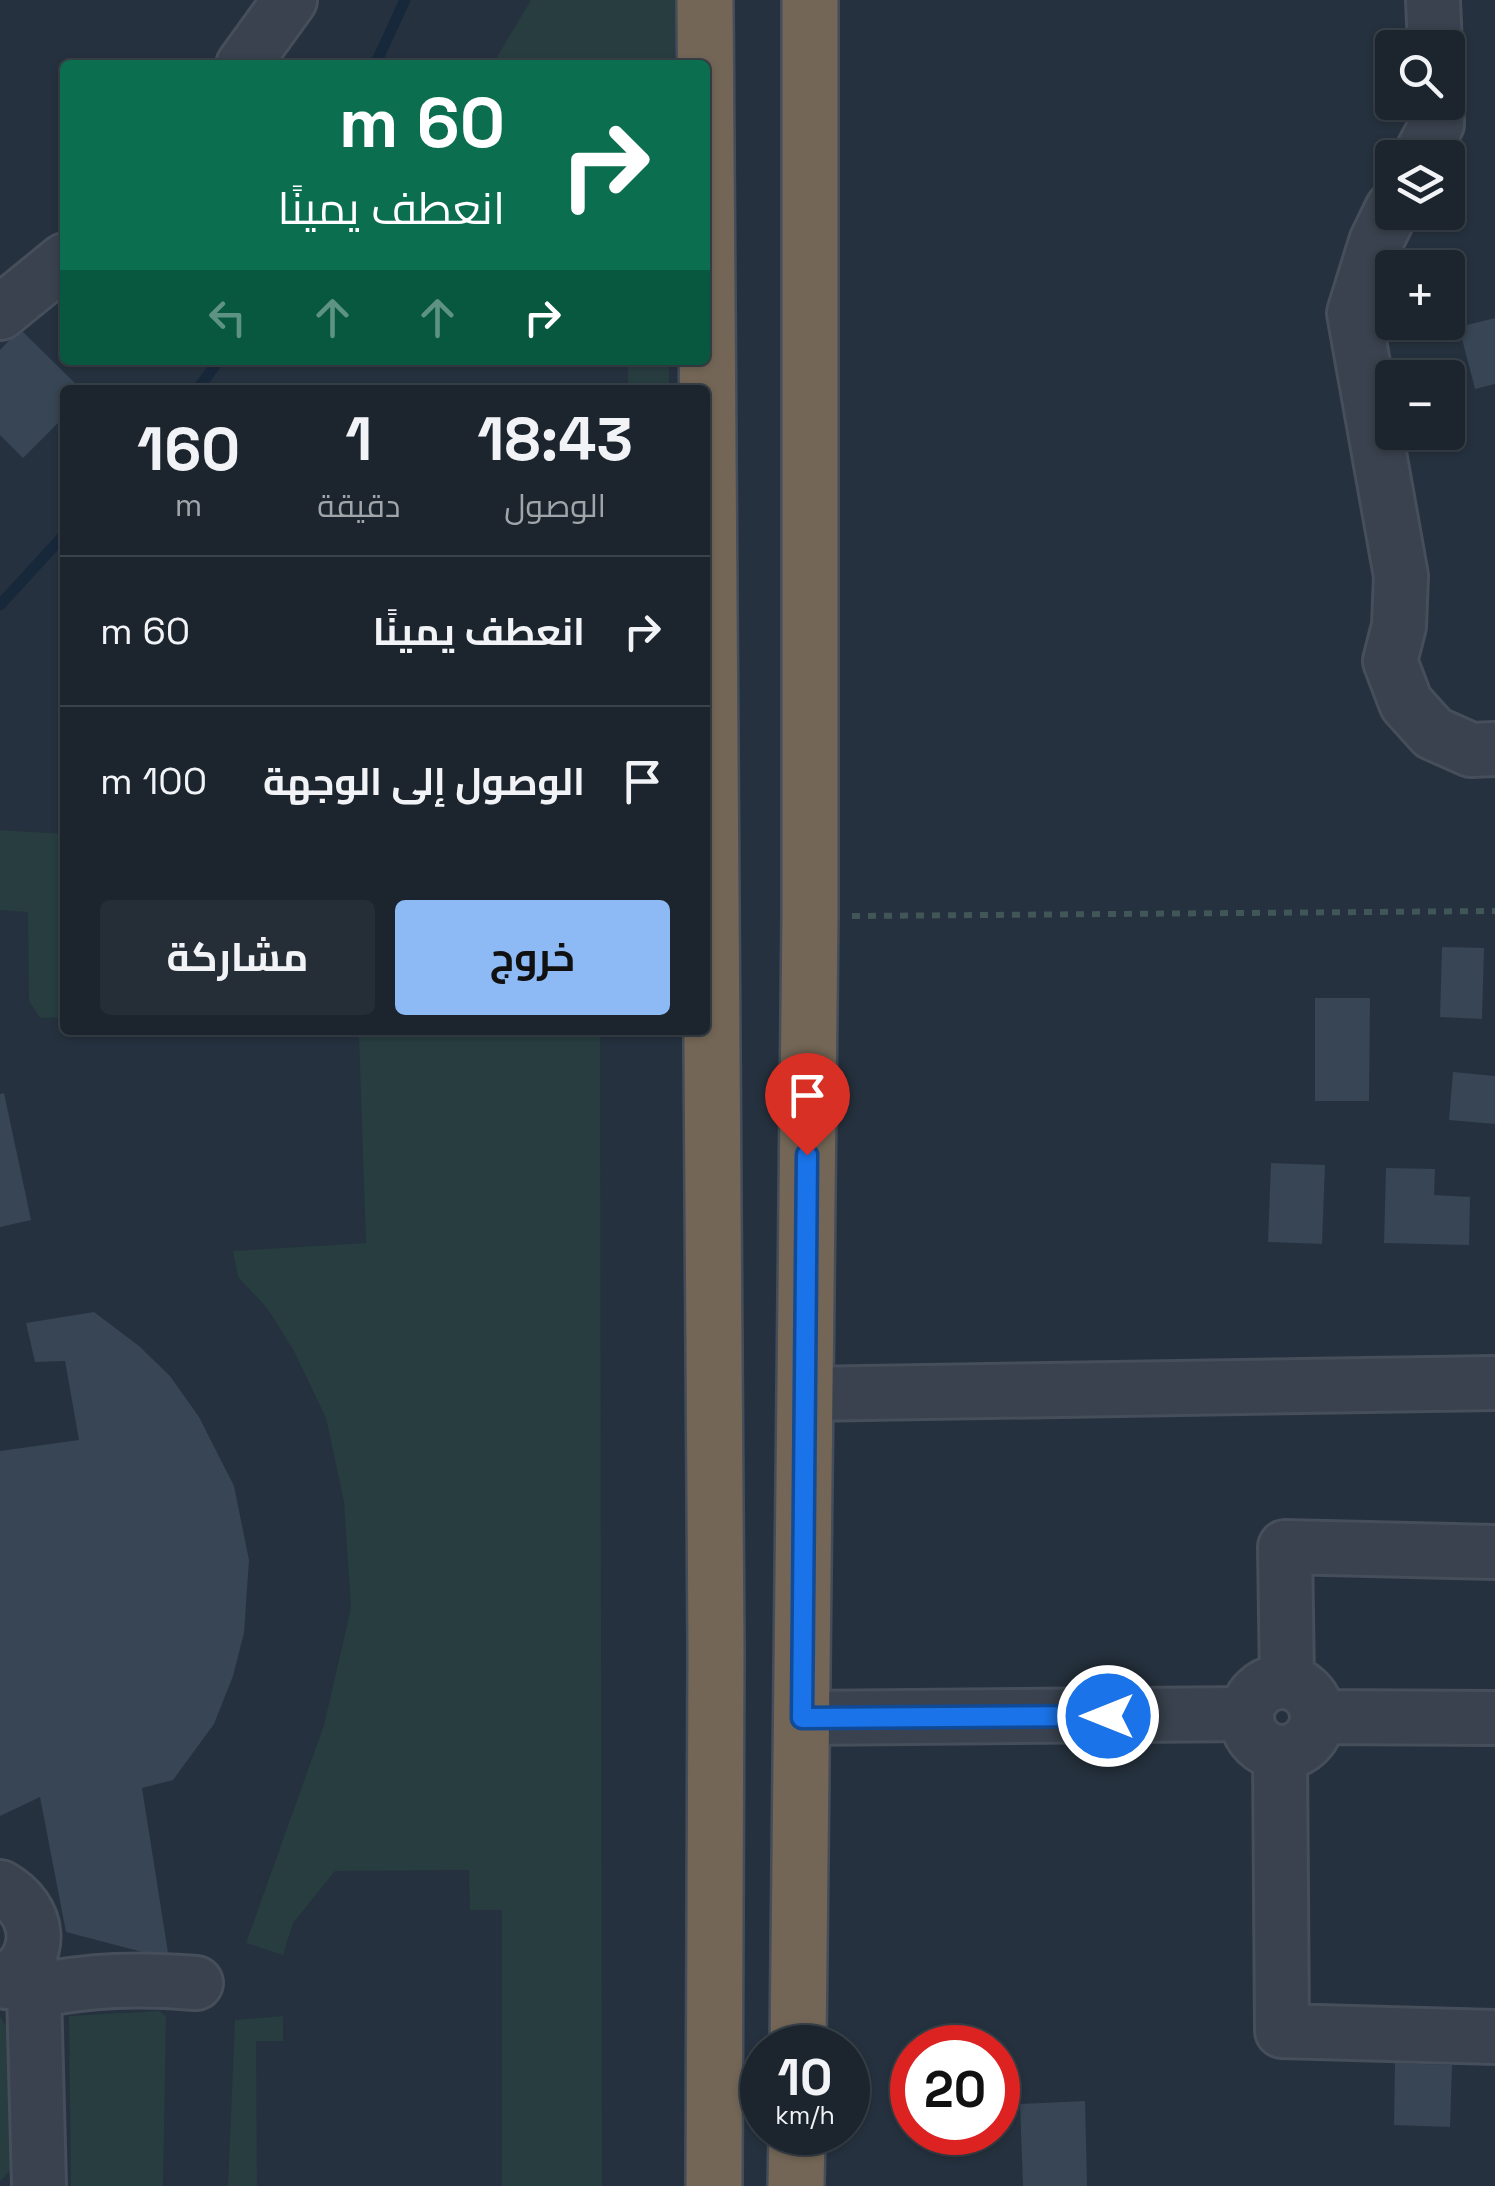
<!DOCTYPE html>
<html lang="ar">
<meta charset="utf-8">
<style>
:root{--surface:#1c252e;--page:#252d36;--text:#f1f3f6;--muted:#a0a5aa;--line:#3a424a;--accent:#8dbaf5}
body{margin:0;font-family:"Space Grotesk",Cairo,sans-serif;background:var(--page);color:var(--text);direction:rtl;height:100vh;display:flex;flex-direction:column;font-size:38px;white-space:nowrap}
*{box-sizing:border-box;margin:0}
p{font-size:32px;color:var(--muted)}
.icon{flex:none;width:55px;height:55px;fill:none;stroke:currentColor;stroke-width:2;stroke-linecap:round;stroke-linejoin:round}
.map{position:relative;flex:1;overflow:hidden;direction:ltr}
.panel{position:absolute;left:60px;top:385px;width:650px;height:650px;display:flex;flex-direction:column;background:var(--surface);border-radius:10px;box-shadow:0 2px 8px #0004,0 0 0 2px var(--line);direction:rtl}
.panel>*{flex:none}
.banner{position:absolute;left:60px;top:60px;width:650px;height:305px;border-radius:10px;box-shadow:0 2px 8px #0004,0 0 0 2px var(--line);direction:rtl;background:#0b6e4f;color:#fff;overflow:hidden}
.buttons{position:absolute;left:1375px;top:30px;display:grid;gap:20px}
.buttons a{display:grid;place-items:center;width:90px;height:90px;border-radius:10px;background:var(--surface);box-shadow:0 2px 8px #0004,0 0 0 2px var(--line);font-size:50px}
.speed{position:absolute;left:740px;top:2025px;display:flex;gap:20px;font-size:50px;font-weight:700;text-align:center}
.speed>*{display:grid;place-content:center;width:130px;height:130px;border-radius:50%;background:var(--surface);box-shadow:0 2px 8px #0004,0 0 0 2px var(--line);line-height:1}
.speed small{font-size:25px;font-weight:400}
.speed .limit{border:15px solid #d22;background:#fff;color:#111}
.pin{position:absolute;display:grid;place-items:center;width:85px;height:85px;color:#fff;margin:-102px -42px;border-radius:50% 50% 50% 0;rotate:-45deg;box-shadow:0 0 10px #0007}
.pin .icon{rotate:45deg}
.me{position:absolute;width:110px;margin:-55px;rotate:270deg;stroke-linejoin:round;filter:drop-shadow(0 0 8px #0008)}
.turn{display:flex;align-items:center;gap:35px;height:210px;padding:0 40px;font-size:45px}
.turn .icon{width:130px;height:130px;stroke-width:2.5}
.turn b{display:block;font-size:70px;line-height:85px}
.lanes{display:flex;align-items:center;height:95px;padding:0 40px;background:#0003;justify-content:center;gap:50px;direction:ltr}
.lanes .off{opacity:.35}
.eta{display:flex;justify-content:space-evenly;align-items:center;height:170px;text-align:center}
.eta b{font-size:60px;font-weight:700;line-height:70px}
.action{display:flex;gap:20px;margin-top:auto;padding:20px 40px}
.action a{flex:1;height:115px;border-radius:10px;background:var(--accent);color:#111;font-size:40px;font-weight:700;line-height:115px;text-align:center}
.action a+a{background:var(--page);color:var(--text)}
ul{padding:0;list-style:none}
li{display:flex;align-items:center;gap:30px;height:150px;padding:0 40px;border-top:2px solid var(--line)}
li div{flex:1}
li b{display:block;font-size:38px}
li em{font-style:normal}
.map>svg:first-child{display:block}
.green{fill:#273d3f}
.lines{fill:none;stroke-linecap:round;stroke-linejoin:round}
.stream{stroke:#18283b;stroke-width:11}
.building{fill:#374554}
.minor-casing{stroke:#454e5a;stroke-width:58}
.highway-casing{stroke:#444d59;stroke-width:60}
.path{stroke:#405657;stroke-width:6;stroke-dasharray:8 8;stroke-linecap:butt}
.minor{stroke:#39424e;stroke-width:52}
.highway{stroke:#736656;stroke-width:55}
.route-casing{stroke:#114b97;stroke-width:25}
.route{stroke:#1a73e8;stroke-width:18}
</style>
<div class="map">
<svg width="1495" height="2186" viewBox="0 0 1495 2186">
<rect width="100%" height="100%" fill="#25313e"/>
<path class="green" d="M531,0H676L675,65H497L495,60Z
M628,360H669V390H632L628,386Z
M0,830L65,834V1017L40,1018L29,1001L28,912L0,910Z
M348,1030H600L602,2186H502V1910H470L469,1870L335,1871L293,1923L283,1955L246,1943L324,1725L351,1608L344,1502L326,1418L294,1351L267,1308L238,1277L233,1251L366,1243L359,1036Z
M160,2011L166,2017L163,2186H71L69,2016Z
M0,2016L9,2031L12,2169L0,2181Z
M283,2016V2041H256L257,2186H228L235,2020Z"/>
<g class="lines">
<path class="stream" d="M375,65L405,0
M197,390L219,360
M0,605L65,534"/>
</g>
<path class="building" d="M1495,318V384L1475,389L1459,327Z
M20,329L82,390H65V416L23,458L0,435V350Z
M1442,947L1484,948L1482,1019L1440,1017Z
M1315,998H1370L1369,1101H1315Z
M1453,1072L1495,1076V1124L1449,1120Z
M4,1093L31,1220L0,1227V1094Z
M1271,1163L1325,1165L1322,1244L1268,1242Z
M1386,1168L1435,1169L1434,1195L1470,1197L1469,1245L1384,1243Z
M94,1312L139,1346L170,1376L199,1417L234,1486L249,1560L244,1633L233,1676L214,1724L173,1780L142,1788L169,1959L66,1932L40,1797L0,1816V1451L79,1440L65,1361L35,1362L26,1323Z
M1395,2063L1452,2065L1450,2127L1394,2125Z
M1085,2101L1087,2186H1023L1020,2104Z"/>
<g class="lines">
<defs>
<path id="minor" d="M1433,0L1435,48
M243,65L290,0
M1419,158L1437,124V102
M1392,209L1376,242L1354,313L1401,576L1399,626L1390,661L1406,703L1433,733L1471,750L1495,749
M0,313L65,260
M804,1394L1495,1383
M1247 1717a35 35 0 1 1 70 0a35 35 0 1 1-70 0Z
M1287,1682L1285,1547L1495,1552
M1318,1717L1495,1718
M803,1718L1247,1714
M1280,1753L1282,2031L1495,2037
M0,1887C41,1910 46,1955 6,1982
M30,1957L34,1991L39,2186
M34,1991C92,1980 137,1978 196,1983"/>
<path id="highway" d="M705,0L716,1650L714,2186
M798,2048L810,916V0
M796,2186L797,2132"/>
</defs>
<use href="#minor" class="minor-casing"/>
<use href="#highway" class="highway-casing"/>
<path class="path" d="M852,916L1495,911"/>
<use href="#minor" class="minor"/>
<use href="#highway" class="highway"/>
</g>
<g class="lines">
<defs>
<path id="route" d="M807,1155L802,1718L1108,1716"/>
</defs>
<use href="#route" class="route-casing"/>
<use href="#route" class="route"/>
</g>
</svg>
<div class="buttons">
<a><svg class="icon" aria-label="search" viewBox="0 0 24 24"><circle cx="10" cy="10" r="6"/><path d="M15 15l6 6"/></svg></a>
<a><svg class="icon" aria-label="layers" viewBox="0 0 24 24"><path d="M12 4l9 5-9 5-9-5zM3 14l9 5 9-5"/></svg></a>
<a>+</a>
<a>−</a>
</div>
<div class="speed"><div>10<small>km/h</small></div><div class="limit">20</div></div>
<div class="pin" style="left:807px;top:1155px;background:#d93025"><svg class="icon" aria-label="arrive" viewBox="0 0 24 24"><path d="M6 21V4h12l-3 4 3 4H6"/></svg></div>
<svg class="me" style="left:1108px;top:1716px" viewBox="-20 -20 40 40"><circle r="17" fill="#1a73e8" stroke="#fff" stroke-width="3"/><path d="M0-11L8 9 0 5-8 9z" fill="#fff"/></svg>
<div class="banner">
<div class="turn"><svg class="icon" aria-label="right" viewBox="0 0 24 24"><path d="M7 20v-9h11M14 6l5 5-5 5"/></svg><div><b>60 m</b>انعطف يمينًا</div></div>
<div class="lanes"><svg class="icon off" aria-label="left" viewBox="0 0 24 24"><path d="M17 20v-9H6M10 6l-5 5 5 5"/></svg><svg class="icon off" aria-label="ahead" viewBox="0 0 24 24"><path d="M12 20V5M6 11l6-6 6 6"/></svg><svg class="icon off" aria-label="ahead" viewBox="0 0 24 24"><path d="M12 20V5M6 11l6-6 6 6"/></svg><svg class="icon" aria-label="right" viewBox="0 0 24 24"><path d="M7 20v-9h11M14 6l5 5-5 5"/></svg></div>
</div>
<section class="panel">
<div class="eta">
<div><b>18:43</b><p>الوصول</p></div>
<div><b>1</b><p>دقيقة</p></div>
<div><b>160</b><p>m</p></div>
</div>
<ul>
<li><svg class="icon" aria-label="right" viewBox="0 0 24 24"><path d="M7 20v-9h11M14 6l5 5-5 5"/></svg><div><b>انعطف يمينًا</b></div><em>60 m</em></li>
<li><svg class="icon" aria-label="arrive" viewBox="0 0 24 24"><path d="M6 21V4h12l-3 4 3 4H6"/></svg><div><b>الوصول إلى الوجهة</b></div><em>100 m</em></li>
</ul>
<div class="action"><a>خروج</a><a>مشاركة</a></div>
</section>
</div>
